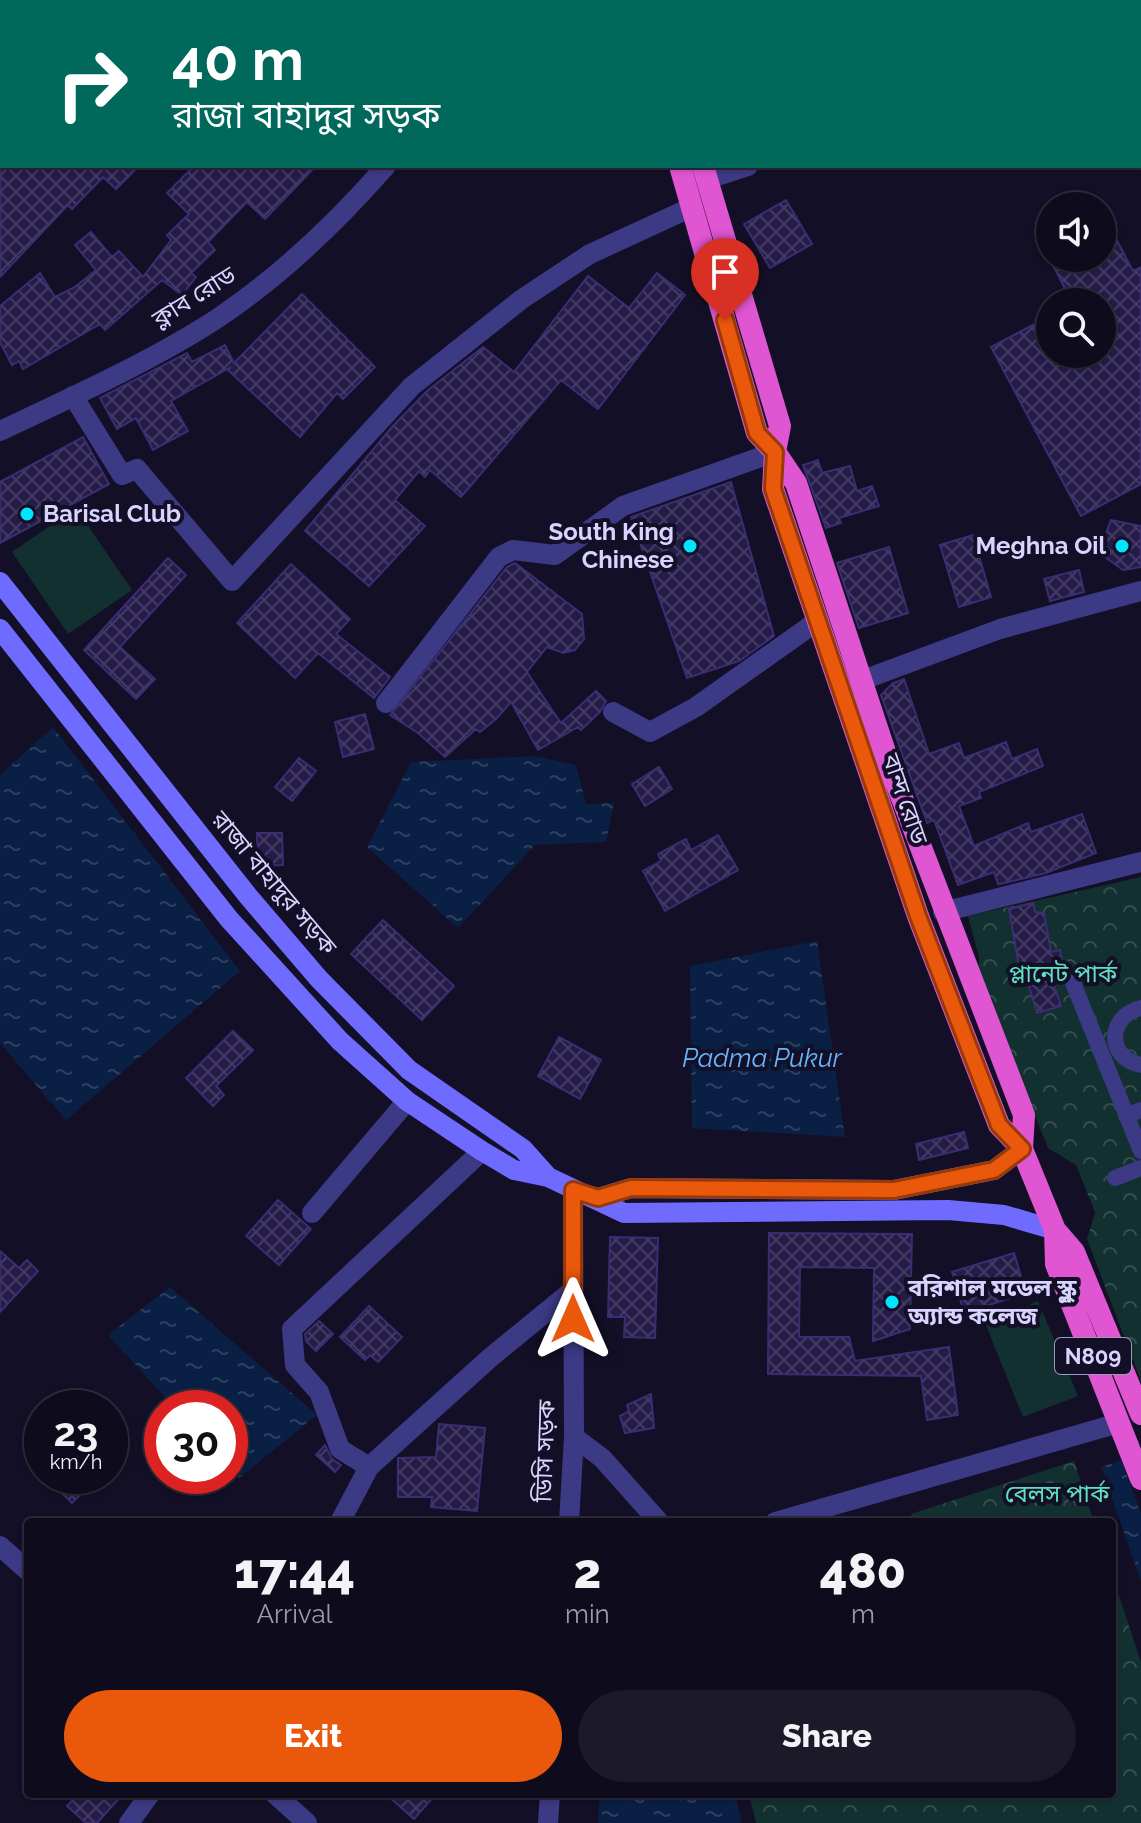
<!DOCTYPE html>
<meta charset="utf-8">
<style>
:root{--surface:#0e0b1c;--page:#1c1929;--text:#f1f3f6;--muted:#9b9ba3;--line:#2e2b3b;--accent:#ea580c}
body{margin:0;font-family:Raleway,"Noto Sans Bengali",sans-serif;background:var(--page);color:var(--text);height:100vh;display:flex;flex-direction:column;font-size:30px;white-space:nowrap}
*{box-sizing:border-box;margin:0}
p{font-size:26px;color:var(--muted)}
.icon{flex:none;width:44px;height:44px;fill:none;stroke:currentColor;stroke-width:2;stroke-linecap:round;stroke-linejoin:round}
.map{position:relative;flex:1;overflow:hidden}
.side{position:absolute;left:24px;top:1518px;width:1092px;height:280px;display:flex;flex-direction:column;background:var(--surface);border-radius:8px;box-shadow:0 2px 6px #0004,0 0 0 2px var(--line)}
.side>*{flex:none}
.guide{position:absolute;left:0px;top:0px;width:1142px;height:168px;box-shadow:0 2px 6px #0004,0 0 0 2px var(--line);background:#00695c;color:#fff;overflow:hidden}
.controls{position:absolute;left:1036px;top:192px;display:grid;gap:16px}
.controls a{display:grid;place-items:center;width:80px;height:80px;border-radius:50%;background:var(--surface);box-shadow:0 2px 6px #0004,0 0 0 2px var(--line);font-size:40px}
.speed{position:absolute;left:24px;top:1390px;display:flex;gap:16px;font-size:40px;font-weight:700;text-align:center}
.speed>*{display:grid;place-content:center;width:104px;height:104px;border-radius:50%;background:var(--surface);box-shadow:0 2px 6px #0004,0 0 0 2px var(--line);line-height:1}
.speed small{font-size:20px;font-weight:400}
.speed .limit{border:12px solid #d22;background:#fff;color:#111}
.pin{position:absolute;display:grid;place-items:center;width:68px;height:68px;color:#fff;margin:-82px -34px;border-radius:50% 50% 50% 0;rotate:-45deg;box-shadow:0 0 8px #0007}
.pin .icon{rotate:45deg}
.me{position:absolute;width:88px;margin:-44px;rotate:0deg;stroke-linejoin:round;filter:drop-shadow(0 0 6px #0008)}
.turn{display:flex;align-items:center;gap:28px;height:168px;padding:0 40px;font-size:36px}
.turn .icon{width:104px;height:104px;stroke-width:2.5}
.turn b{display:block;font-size:56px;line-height:68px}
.eta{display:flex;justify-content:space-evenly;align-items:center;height:136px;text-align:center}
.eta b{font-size:48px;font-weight:800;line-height:56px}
.action{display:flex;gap:16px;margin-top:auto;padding:16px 40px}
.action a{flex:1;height:92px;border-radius:48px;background:var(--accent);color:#fff;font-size:32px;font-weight:800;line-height:92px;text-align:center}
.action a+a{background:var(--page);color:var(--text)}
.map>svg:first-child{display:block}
.forest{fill:url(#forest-crowns)}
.pitch{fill:#12302f}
.water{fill:url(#water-ripples)}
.building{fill:url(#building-cross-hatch);stroke:#3b2d73;stroke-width:2}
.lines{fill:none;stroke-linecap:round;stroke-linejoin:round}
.pedestrian{stroke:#3d3a85;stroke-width:16}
.minor{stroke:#3d3a85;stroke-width:20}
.tertiary{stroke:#3d3a85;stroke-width:20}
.secondary{stroke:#6f6bff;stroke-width:20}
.trunk{stroke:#e055d1;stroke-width:22}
.route-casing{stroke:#983908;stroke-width:20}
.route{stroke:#ea580c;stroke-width:14}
.poi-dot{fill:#00e5ff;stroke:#130f26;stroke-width:3}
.labels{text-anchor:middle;stroke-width:8;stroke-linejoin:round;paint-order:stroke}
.shield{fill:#130f26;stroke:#9e99be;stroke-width:2}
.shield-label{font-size:22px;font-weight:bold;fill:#d9d4ff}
.street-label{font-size:24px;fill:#d9d4ff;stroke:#130f26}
.poi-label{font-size:24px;font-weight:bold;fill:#d9d4ff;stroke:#130f26;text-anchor:start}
.park-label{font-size:24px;fill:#5fe0c0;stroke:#130f26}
.water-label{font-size:26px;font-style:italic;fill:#62b6ff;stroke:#130f26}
</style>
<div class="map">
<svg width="1141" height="1823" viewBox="0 0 1141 1823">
<defs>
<pattern id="forest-crowns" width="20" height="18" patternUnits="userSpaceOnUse" patternTransform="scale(2)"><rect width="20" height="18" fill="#12302f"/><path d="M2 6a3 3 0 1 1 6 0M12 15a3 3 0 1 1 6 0" fill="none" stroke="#344d4e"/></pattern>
<pattern id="water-ripples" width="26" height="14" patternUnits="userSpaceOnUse" patternTransform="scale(2)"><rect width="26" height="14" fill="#0a1f44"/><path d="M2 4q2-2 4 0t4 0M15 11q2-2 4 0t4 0" fill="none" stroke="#2d3f60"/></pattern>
<pattern id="building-cross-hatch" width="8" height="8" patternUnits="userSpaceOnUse" patternTransform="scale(2)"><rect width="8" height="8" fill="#241b47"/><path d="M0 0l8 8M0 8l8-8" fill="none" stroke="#433b63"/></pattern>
</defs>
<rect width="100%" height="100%" fill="#130f26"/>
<path class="forest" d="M1141,877V1381L1087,1239L1095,1213L1093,1207L1076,1165L1048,1148L979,975V956L968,916Z
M1074,1461L1094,1522H913L911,1514Z
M1112,1575L1141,1662V1823H756L749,1794H1112Z"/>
<path class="pitch" d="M76,508L132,590L68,634L12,552Z
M1038,1301L1078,1396L1023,1417L985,1323Z"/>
<path class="water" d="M53,727L240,971L66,1120L0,1043V775Z
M535,756L576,765L586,804L614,803L606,842L535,845L458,928L367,847L411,762Z
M817,941L845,1137L692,1128L690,966Z
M170,1287L317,1415L239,1478L230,1468V1408H175L108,1335Z
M1121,1460L1141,1513V1581L1101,1467Z
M600,1794H735L742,1823H598Z"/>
<path class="building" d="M0,166H139L116,189L103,177L72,209L68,205L0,277Z
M194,166H316L265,219L247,202L208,242L215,250L191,273L196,277L182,295L162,280L105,330L100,324L23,369L19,361L12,365L0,342V306L40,273L55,297L75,287L96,270L75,245L91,232L112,257L119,251L143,277L171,240L167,235L189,214L167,193Z
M786,200L812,244L770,268L744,224Z
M1102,212L1133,271L1141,267V484L1081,516L991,347L1050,316V354H1102V302H1072L1049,258H1102Z
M657,273L685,295L598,409L561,380L461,497L430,470L425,477L419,471L395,500L425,526L369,586L305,531L392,427L427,391L483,347L514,372L588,276L629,308Z
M302,294L375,367L343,399L337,393L300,437L228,370L231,367L171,401L188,431L153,450L136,418L117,429L100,398L187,353L192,362L225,345L234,363Z
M83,437L109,484L0,543V482Z
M818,460L822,473L850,466L857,491L872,486L879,506L839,518L841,523L826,528L803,465Z
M731,482L774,636L739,661L687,678L631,517Z
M1111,520L1141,526V567L1123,570L1105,557L1103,542Z
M973,535L991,597L959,607L940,545Z
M889,547L908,613L859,628L837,563Z
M168,558L186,575L120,647L155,679L136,699L84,650Z
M515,563L582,614L584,639L575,650L563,653L547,647L527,672L550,707L561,723L596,691L606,701L600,712L581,730L578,727L538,750L511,702L496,719L480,732L476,729L445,757L418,733L390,715L507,567Z
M291,564L350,619L336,634L390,677L374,698L318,653L295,678L237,623Z
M1079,570L1084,592L1050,601L1044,579Z
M904,679L929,754L959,743L964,758L1006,742L1012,759L1037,749L1043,766L979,792L981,798L959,806L974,846L1028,823L1031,832L1082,814L1096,853L1046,873L1004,883L998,884L994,872L958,885L934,820L927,823L881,695L893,683Z
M365,714L374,749L343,757L335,722Z
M299,758L316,771L292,801L275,787Z
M659,767L672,789L645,806L632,784Z
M257,833H282L283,865L258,866Z
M718,835L738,870L665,911L643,871L661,861L658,854L686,839L691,850Z
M1033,903L1035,912L1044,913L1051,952L1060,950L1064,970L1060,976L1052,978L1061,1006L1037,1013L1028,983L1022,984L1009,909Z
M383,920L454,986L422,1020L351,954Z
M233,1031L253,1050L216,1086L224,1095L213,1106L186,1078Z
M559,1037L601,1060L580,1099L538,1076Z
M964,1132L968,1148L919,1160L916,1144Z
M278,1200L311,1229L279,1265L246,1236Z
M769,1233L912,1234L910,1329L873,1341L874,1268L800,1267L799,1337H849L855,1361L949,1347L958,1415L927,1420L921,1376L768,1374Z
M610,1237L658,1238L655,1338L624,1337L625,1317H608Z
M0,1251L19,1268L27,1260L38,1271L0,1312Z
M1014,1253L1026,1293L964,1313L952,1272Z
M369,1306L402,1337L378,1362L370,1355L365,1360L340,1337Z
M319,1321L333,1334L316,1351L306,1341L305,1334Z
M651,1394L654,1428L625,1433L620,1416L629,1411L627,1405Z
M439,1424L485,1428L477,1511L431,1507L432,1497H398V1458L436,1457Z
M325,1445L332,1459L341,1465L335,1472L316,1455Z
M45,1476H99L72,1503Z
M78,1794H123L97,1823H86L67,1806Z
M386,1794H436L414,1819Z"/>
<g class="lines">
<path class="pedestrian" d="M1071,978L1141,1151
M1141,1008C1107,1016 1106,1058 1141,1065
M1126,1116L1141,1110
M1115,1178L1141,1168"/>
<path class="minor" d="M285,0V2
M483,0L486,2
M906,0L907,2
M1130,0L1131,2
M43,2L45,0
M1140,21L1141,23
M1140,40H1141
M708,179L748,166
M73,396L122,475L137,469L232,581L412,386L522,299L590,254L692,207
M860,681L1000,629L1141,591
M386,703L499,557L513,550L555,555L623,506L775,452
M613,712L650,732L696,707L816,622
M943,912L1141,862
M482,1151L292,1329L295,1365L319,1392L340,1449L369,1467L491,1357L573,1290
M312,1213L407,1101
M574,1437L602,1458L659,1522
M340,1522L369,1467
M569,1522L574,1437L573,1190
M775,1522L1119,1423
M0,1546L28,1571
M275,1794L307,1823
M129,1823L150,1794
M548,1823L550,1794"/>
<path class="tertiary" d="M521,2L522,0
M0,431C70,398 154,360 218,318C282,275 336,223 386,166"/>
<path class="secondary" d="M0,582L248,896L319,979L409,1070L523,1149L548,1177L624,1213L948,1210L1004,1215L1055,1230
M0,629L229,919L340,1041L407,1101L482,1151L514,1170L548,1177
M598,1198L631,1188L894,1190L994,1170L1022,1149"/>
<path class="trunk" d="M623,0V2
M646,0V2
M680,166L757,433L775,452L773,489L918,916L999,1125L1022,1149L1055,1230L1056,1264L1141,1479
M703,166L780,426L775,452L796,483L890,767L1024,1115L1022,1149
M1055,1230L1074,1252L1141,1414"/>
</g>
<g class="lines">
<defs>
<path id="route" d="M573,1319V1190L598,1198L631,1188L894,1190L994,1170L1022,1149L999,1125L918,916L773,489L775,452L757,433L725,320"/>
</defs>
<use href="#route" class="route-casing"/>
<use href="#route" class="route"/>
</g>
<g class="poi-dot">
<circle cx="27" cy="514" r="8"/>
<circle cx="690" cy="546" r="8"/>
<circle cx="1122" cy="546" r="8"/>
<circle cx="892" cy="1302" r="8"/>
</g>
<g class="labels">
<rect class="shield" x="1055" y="1338" width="76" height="36" rx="6"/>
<g class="shield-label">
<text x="1093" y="1364">N809</text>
</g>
<g class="street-label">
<text transform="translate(194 297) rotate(-32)" y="8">ক্লাব রোড</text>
<text transform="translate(905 799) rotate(71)" y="8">বান্দ রোড</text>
<text transform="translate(274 883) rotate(50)" y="8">রাজা বাহাদুর সড়ক</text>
<text transform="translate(545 1451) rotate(-88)" y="8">ডিসি সড়ক</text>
</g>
<g class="poi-label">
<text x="43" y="522">Barisal Club</text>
<text x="674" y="540" text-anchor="end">South King<tspan x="674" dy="28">Chinese</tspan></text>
<text x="1106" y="554" text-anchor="end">Meghna Oil</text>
<text x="908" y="1296">বরিশাল মডেল স্কুল<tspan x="908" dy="28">অ্যান্ড কলেজ</tspan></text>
</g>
<g class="park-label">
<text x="1063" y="982">প্লানেট পার্ক</text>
<text x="1057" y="1502">বেলস পার্ক</text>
</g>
<g class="water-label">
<text x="762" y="1067">Padma Pukur</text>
</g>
</g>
</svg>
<div class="controls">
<a><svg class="icon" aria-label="sound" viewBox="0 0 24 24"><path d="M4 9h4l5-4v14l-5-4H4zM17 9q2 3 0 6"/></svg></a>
<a><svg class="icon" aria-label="search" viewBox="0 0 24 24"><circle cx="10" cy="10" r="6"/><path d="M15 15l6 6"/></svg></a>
</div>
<div class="speed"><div>23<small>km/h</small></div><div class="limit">30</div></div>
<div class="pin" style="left:725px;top:320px;background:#d93025"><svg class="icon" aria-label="arrive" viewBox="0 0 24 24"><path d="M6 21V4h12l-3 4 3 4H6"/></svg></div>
<svg class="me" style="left:573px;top:1319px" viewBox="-20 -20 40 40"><path d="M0-17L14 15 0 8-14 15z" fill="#ea580c" stroke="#fff" stroke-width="4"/></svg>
<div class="guide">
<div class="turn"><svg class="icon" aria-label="right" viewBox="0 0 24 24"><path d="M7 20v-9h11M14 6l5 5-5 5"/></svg><div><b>40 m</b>রাজা বাহাদুর সড়ক</div></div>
</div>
<section class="side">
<div class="eta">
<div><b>17:44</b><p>Arrival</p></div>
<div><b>2</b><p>min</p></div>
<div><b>480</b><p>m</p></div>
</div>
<div class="action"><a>Exit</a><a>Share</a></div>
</section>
</div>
